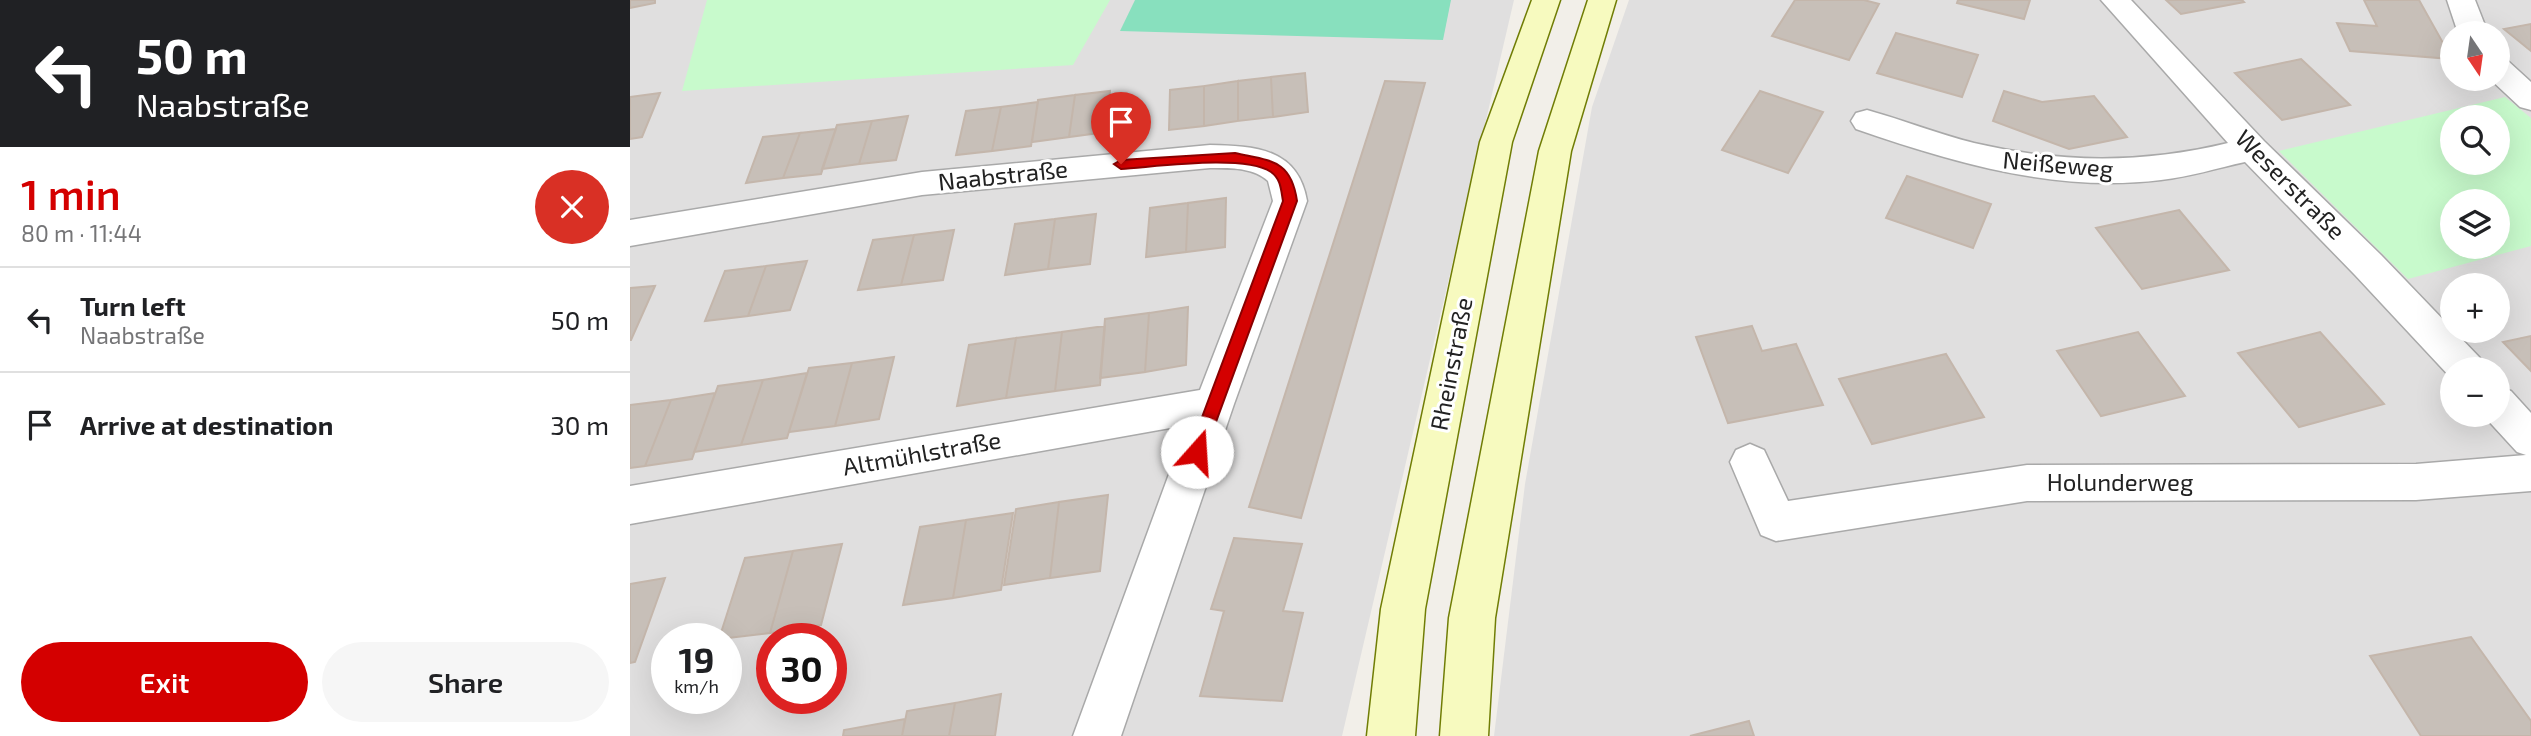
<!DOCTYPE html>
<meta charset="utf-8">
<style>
:root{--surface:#fff;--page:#f6f6f6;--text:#202124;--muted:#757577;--line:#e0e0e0;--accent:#d40000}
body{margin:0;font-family:"Exo 2",sans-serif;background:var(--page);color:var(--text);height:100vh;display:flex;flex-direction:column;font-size:26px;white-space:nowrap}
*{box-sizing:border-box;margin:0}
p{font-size:23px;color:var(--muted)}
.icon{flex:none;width:38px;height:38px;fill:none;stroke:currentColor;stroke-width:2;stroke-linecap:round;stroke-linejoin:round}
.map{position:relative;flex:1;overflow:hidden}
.details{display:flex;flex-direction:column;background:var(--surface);width:630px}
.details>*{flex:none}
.hud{background:#202124;color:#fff;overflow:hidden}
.needle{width:46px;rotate:167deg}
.fabs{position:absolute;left:1810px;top:21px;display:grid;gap:14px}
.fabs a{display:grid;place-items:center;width:70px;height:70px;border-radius:50%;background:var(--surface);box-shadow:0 7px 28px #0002;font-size:35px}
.speed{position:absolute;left:21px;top:623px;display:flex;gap:14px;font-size:35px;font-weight:700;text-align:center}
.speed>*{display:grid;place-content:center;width:91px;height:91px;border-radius:50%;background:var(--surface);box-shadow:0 7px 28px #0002;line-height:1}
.speed small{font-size:18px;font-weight:400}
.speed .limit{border:10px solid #d22;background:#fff;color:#111}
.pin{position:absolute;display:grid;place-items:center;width:60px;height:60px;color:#fff;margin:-72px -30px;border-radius:50% 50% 50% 0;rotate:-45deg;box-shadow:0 0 7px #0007}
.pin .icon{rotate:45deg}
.me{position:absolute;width:77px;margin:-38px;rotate:19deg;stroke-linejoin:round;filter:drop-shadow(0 0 5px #0008)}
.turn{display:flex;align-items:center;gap:24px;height:147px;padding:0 21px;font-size:32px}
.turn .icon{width:91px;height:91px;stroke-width:2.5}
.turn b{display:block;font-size:49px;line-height:60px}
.round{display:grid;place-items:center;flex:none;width:74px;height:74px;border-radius:37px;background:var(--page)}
.summary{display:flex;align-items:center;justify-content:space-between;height:119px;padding:0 21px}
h1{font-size:42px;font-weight:600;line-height:52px;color:var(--accent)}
.button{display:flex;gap:14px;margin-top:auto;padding:14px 21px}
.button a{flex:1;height:80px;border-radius:42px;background:var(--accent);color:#fff;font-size:28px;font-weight:600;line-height:80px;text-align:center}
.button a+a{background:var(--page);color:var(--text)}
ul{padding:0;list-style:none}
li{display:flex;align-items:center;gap:21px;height:105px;padding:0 21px;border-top:2px solid var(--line)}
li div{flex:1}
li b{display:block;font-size:26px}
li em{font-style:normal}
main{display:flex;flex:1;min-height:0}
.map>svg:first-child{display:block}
.residential{fill:#e0dfdf;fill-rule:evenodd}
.park{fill:#c8facc;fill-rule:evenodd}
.pitch{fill:#88e0be}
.building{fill:#c7bfb8;stroke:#c4b6ab;stroke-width:2}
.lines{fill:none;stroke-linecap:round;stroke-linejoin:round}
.street-casing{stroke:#a9a9a9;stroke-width:3}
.secondary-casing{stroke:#707d05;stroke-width:3}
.street{fill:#fff;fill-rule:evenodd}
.secondary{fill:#f7fabf;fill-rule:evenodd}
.route{fill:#d40000;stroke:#8a0000;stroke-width:2}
.labels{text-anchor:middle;stroke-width:6;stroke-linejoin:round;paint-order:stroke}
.street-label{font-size:24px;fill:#222;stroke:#fff}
</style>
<main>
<section class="details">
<div class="hud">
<div class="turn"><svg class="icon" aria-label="left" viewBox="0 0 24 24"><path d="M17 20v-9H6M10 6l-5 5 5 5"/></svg><div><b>50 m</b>Naabstraße</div></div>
</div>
<div class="summary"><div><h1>1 min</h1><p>80 m · 11:44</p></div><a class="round" style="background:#d93025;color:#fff"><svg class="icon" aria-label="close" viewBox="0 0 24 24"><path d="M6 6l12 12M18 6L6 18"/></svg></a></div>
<ul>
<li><svg class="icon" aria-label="left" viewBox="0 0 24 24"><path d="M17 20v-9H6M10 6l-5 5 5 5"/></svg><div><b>Turn left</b><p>Naabstraße</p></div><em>50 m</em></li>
<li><svg class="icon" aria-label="arrive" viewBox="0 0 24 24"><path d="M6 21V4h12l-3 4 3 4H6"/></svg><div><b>Arrive at destination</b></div><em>30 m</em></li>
</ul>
<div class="button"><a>Exit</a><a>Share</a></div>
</section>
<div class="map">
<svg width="1901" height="736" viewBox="0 0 1901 736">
<rect width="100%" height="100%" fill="#f2efe9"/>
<path class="residential" d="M0,0H884L712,736H0ZM37,639H96V698H37ZM142,639H201V698H142Z
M999,0H1901V736H864L895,484L962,107ZM1822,33H1867V79H1822ZM1822,117H1867V163H1822ZM1822,201H1867V247H1822ZM1822,285H1867V331H1822ZM1822,369H1867V415H1822Z"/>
<path class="park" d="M77,0H480L443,65L52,91Z
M1875,97L1901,118V246L1778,279L1649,151ZM1822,117H1867V163H1822ZM1822,201H1867V247H1822Z"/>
<path class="pitch" d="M505,0H821L813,40L490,31Z"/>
<path class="building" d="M0,0H25V3L0,8Z
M1165,0H1234L1249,4L1219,60L1142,36Z
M1328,0H1400L1394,19L1327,3Z
M1536,0H1612L1614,2L1551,14Z
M1734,0H1789L1822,59L1720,51L1707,23L1747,26Z
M1901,24V51L1874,29Z
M1266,33L1348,55L1332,97L1247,73Z
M1671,59L1720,105L1652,120L1605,73Z
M675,73L678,112L643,117L641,77Z
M641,77L643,117L608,121V81Z
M608,81V121L574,126V86Z
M755,81L795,83L671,518L619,507Z
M574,86V126L539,130L540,90Z
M480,91L476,132L439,137L445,95Z
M1130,91L1193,112L1158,173L1092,150Z
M1374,91L1412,102L1464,96L1497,137L1439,149L1363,121Z
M30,93L12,137L0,139V97Z
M445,95L439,137L402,142L408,100Z
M408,102L401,146L362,151L371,107Z
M371,107L362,151L326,155L336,111Z
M278,116L266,160L229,164L242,121Z
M242,121L229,164L192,169L207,125Z
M206,129L191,174L153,178L170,133Z
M170,133L153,178L116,183L133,137Z
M1277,176L1361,204L1343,248L1256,218Z
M596,198L595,247L556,252L558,203Z
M558,203L556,252L516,257L520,208Z
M1549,210L1599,270L1512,289L1466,228Z
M466,214L460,264L418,269L425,219Z
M425,219L418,269L375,275L385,224Z
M324,230L313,280L271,285L284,235Z
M284,235L271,285L228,290L243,240Z
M177,261L160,310L118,316L136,266Z
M136,266L118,316L75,321L95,271Z
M25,286L1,340H0V288Z
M558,307L556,365L515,372L519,313Z
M519,313L515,372L470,378L475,319Z
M475,326L470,385L425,391L432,332Z
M1122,326L1132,351L1166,344L1193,405L1098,423L1066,337Z
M432,332L425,391L376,398L386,338Z
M1508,332L1555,396L1471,416L1427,351Z
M1690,332L1754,404L1669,427L1608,353Z
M1901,336V371L1873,342Z
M386,338L376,398L327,406L339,345Z
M1316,354L1354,417L1242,444L1209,379Z
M264,357L249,419L205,426L222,363Z
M222,363L205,426L159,432L179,368Z
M177,373L157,438L111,445L133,380Z
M133,380L111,445L64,452L88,386Z
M85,393L62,459L15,466L41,400Z
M41,400L15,466L0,468V405Z
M478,495L470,571L420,578L429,502Z
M429,502L420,578L374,585L386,509Z
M383,513L371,590L323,598L336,520Z
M336,520L323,598L273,605L290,527Z
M604,538L672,544L653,611L673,613L652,701L570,696L594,611L581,609Z
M212,544L191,625L140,633L163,551Z
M163,551L140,633L89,639L115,558Z
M35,578L5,662L0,663V584Z
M1841,637L1901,721V736H1791L1740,656Z
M371,694L365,736H319L325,703Z
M325,703L319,736H272L277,711Z
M275,719L272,736H213L214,730Z
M1119,721L1124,736H1060Z"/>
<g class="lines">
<defs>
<path id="street" d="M1471,0H1501L1634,141L1751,255L1850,358L1855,369H1822V379L1725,275L1615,162C1587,168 1560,177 1531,180C1426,193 1324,163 1226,129L1221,121L1226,113L1237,110C1273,120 1308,134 1344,143C1430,163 1512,164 1598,143Z
M1817,0H1845L1858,33H1828Z
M1867,58L1878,61L1901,82V110L1890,107L1860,79H1867Z
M580,145C625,146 668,148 677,201L604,404L491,736H443L557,425L0,524V486L570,390L643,201L638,181C623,167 599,168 580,168L292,195L0,246V220L292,172Z
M1867,387L1881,391L1901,413V491L1786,500L1397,501L1146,541L1131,535L1100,462L1106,450L1120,444L1134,450L1158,501L1397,465L1786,464L1896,455L1887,452L1853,415H1867Z"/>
<path id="secondary" d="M902,0H930L882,142L795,609L785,736H737L751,609L850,142Z
M958,0H986L941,151L865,618L858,736H810L819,618L909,151Z"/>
</defs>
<use href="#street" class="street-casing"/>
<use href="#secondary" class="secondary-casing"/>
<use href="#street" class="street"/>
<use href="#secondary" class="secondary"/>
</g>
<path class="route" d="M605,153C640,161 661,159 667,201L575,452L573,457L567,460L561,457L559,452L653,201C651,190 651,179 641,172C614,154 525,167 491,169L484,164L491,160Z"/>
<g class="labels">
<g class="street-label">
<text transform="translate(1428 165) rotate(5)" y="8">Neißeweg</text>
<text transform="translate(373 176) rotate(-6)" y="8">Naabstraße</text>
<text transform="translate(1660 185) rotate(45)" y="8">Weserstraße</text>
<text transform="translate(822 364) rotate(-79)" y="8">Rheinstraße</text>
<text transform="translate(292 454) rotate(-10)" y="8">Altmühlstraße</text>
<text x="1490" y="491">Holunderweg</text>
</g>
</g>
</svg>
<div class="fabs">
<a><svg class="needle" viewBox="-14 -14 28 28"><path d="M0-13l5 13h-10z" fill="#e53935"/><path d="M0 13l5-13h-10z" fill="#757577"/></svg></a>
<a><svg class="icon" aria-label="search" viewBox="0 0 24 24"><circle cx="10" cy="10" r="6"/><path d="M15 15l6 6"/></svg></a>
<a><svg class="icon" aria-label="layers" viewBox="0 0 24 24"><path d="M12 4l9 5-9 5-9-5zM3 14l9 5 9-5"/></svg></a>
<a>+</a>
<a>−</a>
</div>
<div class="speed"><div>19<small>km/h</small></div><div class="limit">30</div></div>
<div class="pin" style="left:491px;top:164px;background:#d93025"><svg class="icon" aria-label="arrive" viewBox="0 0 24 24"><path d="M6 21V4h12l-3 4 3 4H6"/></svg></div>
<svg class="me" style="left:567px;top:452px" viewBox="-20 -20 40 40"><circle r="19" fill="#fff"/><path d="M0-13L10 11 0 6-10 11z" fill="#d40000"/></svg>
</div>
</main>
